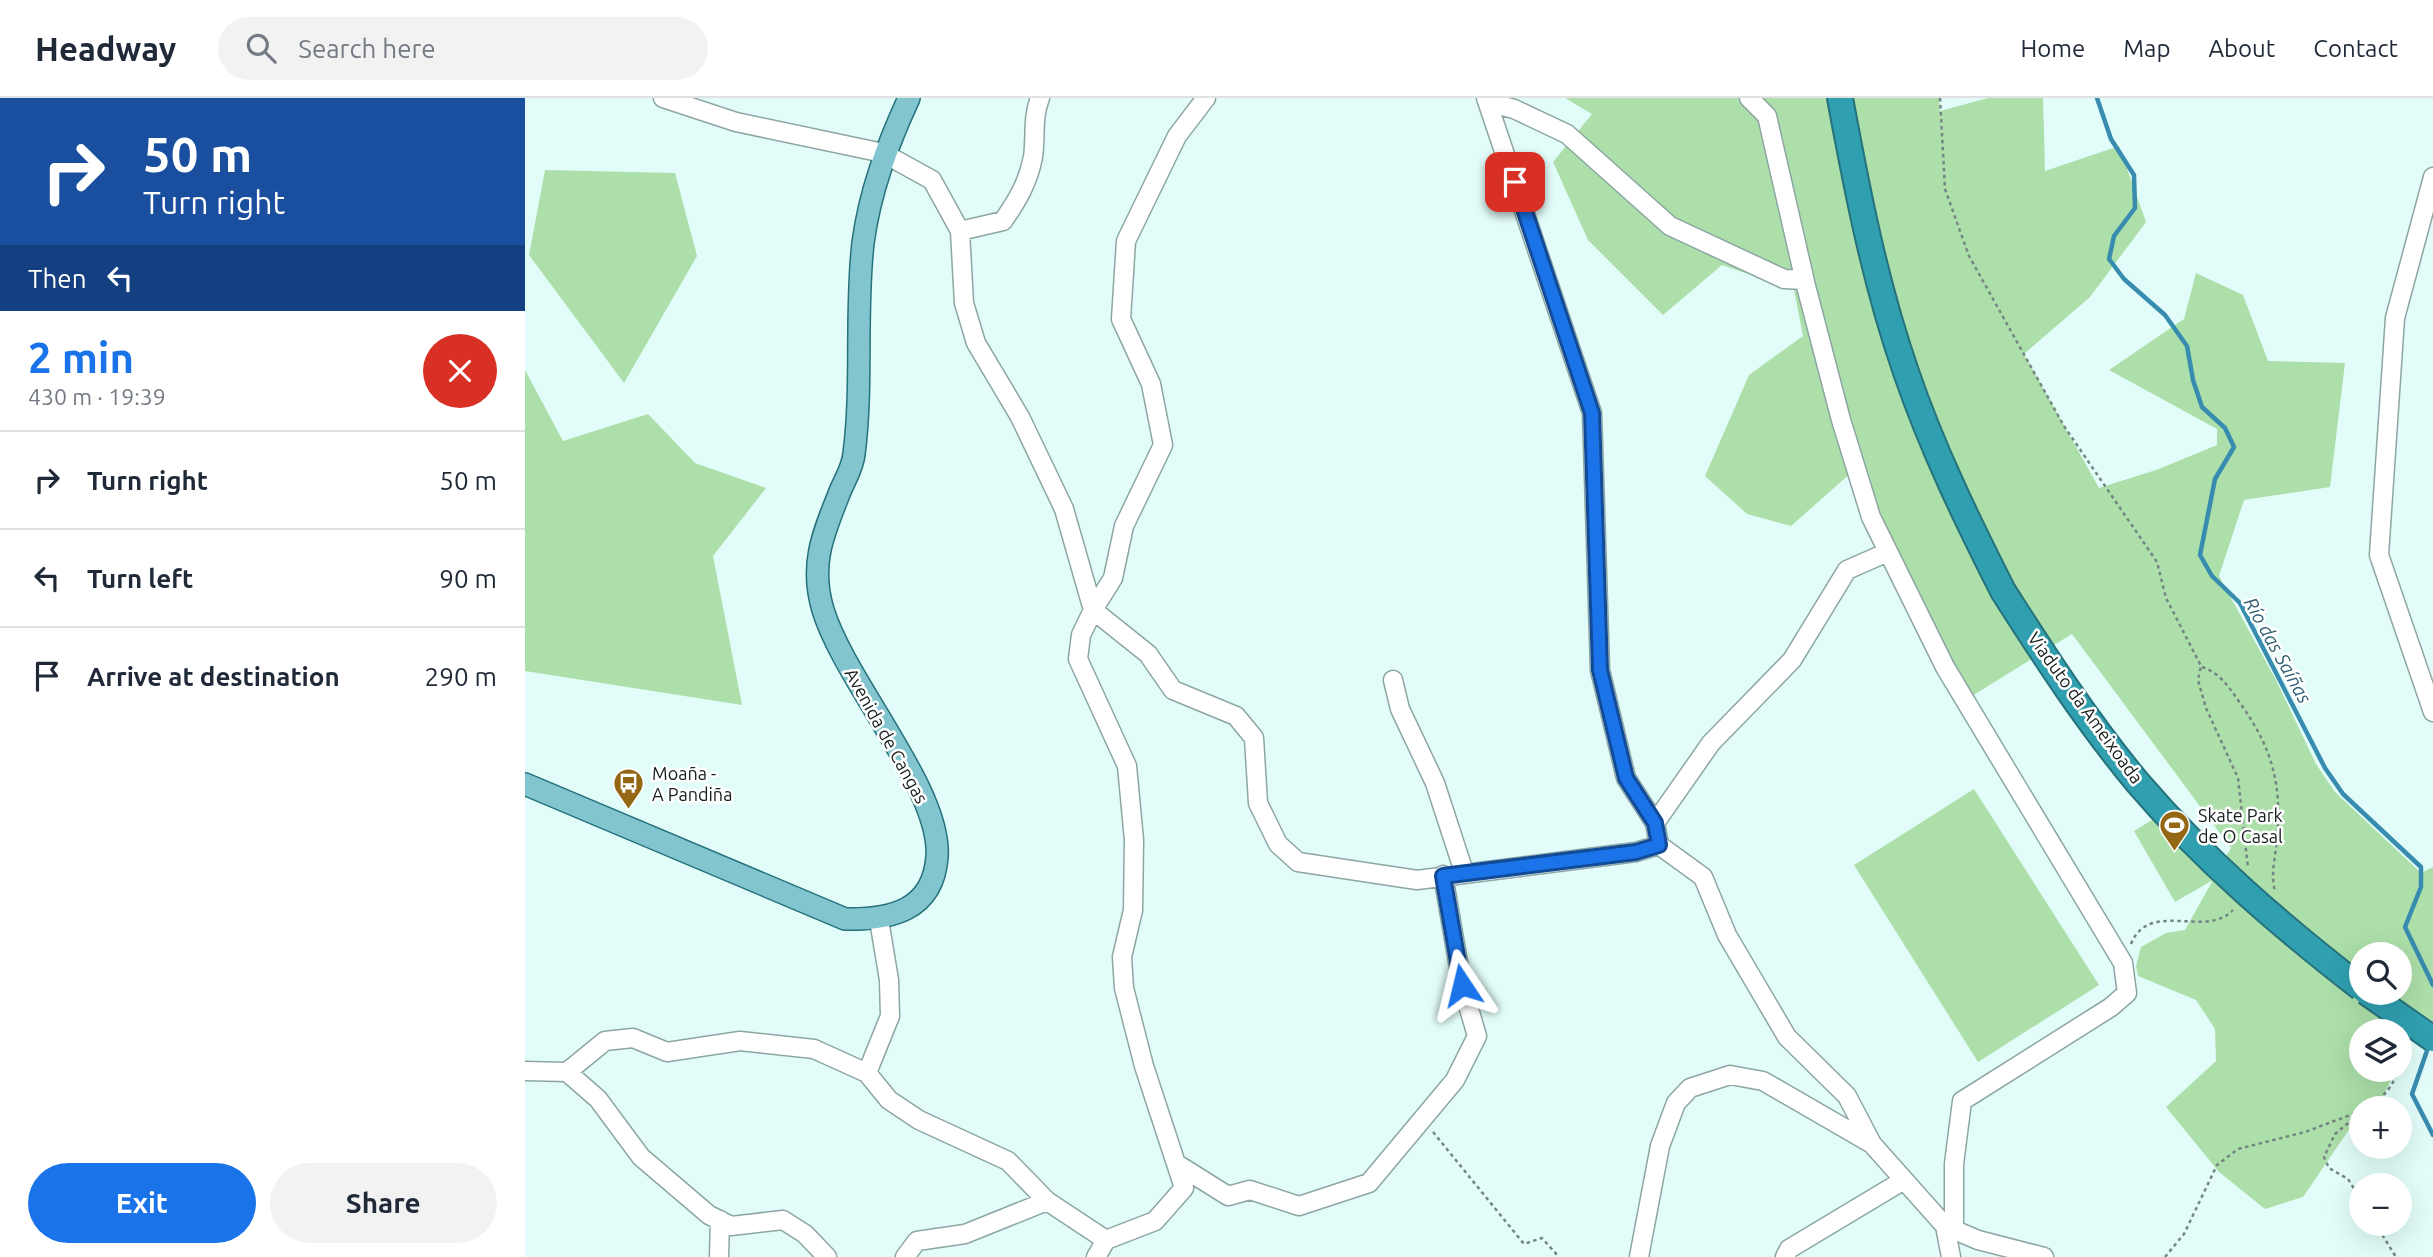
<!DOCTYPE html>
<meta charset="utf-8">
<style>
:root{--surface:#fff;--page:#f2f2f3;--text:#1f2937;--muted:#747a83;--line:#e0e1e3;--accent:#1a73e8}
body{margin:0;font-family:Ubuntu,sans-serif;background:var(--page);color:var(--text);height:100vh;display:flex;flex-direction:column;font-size:26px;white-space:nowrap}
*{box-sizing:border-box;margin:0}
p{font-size:23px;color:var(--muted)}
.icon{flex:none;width:38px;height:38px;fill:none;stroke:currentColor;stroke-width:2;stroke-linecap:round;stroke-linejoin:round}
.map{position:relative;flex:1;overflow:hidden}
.panel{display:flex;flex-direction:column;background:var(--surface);width:525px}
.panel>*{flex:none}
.guide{background:#1a4fa0;color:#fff;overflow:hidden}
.controls{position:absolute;left:1824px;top:844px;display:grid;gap:14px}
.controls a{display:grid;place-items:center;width:63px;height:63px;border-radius:50%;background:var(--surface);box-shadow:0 7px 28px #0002;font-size:35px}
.pin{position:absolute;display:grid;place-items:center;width:60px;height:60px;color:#fff;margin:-30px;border-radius:14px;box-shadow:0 4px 10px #0006}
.me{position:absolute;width:77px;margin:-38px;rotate:350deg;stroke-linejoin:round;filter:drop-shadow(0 0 5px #0008)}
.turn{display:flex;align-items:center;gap:24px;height:147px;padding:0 28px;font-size:32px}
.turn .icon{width:91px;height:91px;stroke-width:2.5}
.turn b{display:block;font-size:49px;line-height:60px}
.then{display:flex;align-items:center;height:66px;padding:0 28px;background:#0003;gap:14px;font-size:26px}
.round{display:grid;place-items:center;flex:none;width:74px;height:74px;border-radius:37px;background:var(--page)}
.headline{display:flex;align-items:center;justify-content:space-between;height:119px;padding:0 28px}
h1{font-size:42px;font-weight:700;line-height:52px;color:var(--accent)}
.button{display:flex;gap:14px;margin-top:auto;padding:14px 28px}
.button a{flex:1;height:80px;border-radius:42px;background:var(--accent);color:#fff;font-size:28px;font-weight:700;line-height:80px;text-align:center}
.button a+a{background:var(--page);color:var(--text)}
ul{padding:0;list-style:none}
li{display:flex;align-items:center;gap:21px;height:98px;padding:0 28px;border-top:2px solid var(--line)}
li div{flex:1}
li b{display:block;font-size:26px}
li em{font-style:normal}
header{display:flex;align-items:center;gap:42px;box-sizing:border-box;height:98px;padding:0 35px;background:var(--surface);border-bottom:2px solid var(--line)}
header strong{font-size:33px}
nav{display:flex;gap:38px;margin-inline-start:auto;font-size:24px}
.search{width:490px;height:63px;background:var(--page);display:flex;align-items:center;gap:18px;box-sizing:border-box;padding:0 24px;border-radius:38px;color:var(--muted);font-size:26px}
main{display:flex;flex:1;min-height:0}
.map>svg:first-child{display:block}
.green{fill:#acdfa9;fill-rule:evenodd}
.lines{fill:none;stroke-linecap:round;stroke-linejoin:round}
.stream{stroke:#388caf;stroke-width:4.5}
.minor-casing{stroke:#8da6a3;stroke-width:21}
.major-casing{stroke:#26727c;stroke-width:24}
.highway-casing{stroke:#26727c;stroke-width:28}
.path{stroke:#748683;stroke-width:2.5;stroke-dasharray:3.5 3.5;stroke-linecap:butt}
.minor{stroke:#fff;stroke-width:18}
.major{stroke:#83c5cf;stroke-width:21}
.highway{stroke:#309faf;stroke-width:24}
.highway-bridge-casing{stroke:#26727c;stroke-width:28;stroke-linecap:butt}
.highway-bridge{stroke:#309faf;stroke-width:24}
.route-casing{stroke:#114b97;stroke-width:18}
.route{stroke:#1a73e8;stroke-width:12}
.labels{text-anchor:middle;stroke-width:5;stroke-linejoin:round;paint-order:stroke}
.street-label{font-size:18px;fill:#141e1c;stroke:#fff}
.poi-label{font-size:18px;fill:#141e1c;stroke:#fff;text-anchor:start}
.water-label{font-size:19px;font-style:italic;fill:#2e5c72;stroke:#fff}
</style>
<header>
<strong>Headway</strong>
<div class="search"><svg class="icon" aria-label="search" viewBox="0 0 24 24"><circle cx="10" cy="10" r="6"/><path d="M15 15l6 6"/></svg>Search here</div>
<nav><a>Home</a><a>Map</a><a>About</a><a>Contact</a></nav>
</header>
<main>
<section class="panel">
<div class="guide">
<div class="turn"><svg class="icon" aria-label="right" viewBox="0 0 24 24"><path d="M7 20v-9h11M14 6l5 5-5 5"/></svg><div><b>50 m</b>Turn right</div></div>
<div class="then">Then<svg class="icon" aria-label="left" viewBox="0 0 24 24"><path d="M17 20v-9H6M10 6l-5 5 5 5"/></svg></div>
</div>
<div class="headline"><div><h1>2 min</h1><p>430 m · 19:39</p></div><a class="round" style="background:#d93025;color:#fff"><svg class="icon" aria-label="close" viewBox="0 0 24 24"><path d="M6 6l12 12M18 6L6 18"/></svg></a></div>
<ul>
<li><svg class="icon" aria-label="right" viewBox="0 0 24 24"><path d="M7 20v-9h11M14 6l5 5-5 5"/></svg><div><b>Turn right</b></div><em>50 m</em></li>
<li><svg class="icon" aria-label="left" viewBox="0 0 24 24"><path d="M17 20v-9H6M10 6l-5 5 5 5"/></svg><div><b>Turn left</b></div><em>90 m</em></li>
<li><svg class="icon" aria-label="arrive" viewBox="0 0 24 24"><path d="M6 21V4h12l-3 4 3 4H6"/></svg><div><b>Arrive at destination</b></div><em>290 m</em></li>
</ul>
<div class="button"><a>Exit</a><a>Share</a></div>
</section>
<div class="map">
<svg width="1908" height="1159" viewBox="0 0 1908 1159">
<rect width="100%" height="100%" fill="#e2fdf9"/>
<path class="green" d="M1040,0H1414L1415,13L1463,0H1518L1520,73L1594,48L1621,124L1565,199L1499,256L1574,390L1634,371L1692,347V331L1584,272L1659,221L1671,175L1718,197L1743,263L1820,265L1805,389L1719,402L1694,478L1751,582L1791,666L1810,694L1896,775L1908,769V934L1898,927L1874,956V933H1836V971H1869C1866,984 1858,1001 1849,1010H1836V1021L1823,1033L1778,1099L1740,1111L1694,1074L1641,1009L1691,963L1690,931L1671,902L1613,878L1611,868L1616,849L1641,835L1660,832L1688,782L1650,804L1609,733L1650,708L1691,775L1706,750L1547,536L1447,598C1400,528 1361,446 1336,366L1266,428L1222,416L1180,378L1224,277L1278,238L1269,192L1197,167L1138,217L1063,142L1028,64L1067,16ZM1836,856H1874V894H1836Z
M20,72L150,75L172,158L99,285L4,157Z
M0,272L38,343L123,316L170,365L241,390L188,458L217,607L0,573Z
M1449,691L1574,887L1453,964L1329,767Z"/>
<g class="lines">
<path class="stream" d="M1572,0L1586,41L1609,77L1610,110L1589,138L1584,161L1599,181L1640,217L1662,248L1668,282L1677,309L1700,330L1709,349L1690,381L1675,457L1687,478L1715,505L1800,670L1818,696L1896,769V789L1880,829L1908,887
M1904,947L1887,996L1908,1037"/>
<defs>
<path id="minor" d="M138,0L211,24L358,55L407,82L435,133L439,205L451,245L495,319L539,411L568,512L556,537L553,561L602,668L609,742L608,812L597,859L599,890L619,968L659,1090L630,1123L581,1142
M681,0L652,38L601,143L596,221L626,286L638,347L599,428L588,480L568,512L623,556L648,592L711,618L729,640L733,705L753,746L773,764L892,782L1111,754L1134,747
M961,0L1067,315L1075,572L1101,680L1130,725L1134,747L1178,779L1202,837L1262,939L1322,998L1347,1046
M1224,0L1242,18L1281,188L1316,322L1346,419L1420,569L1598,865L1602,895L1586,909L1437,1003L1429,1066V1132
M963,4L989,11L1042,36L1145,128L1259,181L1279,182
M1908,79L1870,220L1854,457L1908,614
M435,133L478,123C492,103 503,85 508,59C511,39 507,20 515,0
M868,582L875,611L910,685L939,774
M1130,725L1186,645L1267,562L1322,472L1363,454
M354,822L364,882L365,918L342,975L364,1002L394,1022L483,1063L522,1103L581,1142L571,1159
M0,973L42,974L73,1001L116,1059L184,1117L206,1128L258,1122L280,1136L302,1159
M42,974L80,943L108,940L142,954L215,943L289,951L342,975
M652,1066L703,1098L725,1092L774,1108L844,1085L930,982L952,938L937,887L918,777
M1420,1128L1426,1159
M194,1159L195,1122
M380,1159L392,1143L440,1136L522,1103
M1114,1159L1135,1048L1151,1005L1165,990L1205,977L1238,983L1347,1046L1420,1128L1453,1142L1519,1159
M1260,1159L1264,1151L1379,1082"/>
<path id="major" d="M0,686L320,821C365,822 408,813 412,759C417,692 320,584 298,512C284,465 299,434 316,391C321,380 328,368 329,356C338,286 330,215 338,145C345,93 362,48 384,0"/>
<path id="highway" d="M1315,0C1332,92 1350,185 1381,274C1407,350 1442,422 1478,493"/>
</defs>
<use href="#minor" class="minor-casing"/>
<use href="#major" class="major-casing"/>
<use href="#highway" class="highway-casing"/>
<path class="path" d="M1415,0L1420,91L1444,158L1539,328L1632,464L1641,500L1676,568L1673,582L1681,610L1713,680L1723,770
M1677,569C1695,575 1704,589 1715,605C1747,650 1757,685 1752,740C1751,758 1745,775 1750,793
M1606,846C1624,801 1681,841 1708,812
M1842,1010C1869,993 1873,976 1881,947
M1834,1016L1810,1036L1799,1059L1804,1070L1823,1081L1836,1102
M908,1034L999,1146L1017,1140L1034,1159
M1850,1125L1871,1159
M1640,1159L1659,1136L1692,1067L1713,1051L1780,1034L1836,1013"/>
<use href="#minor" class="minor"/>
<use href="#major" class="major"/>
<use href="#highway" class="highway"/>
<defs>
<path id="highway-bridge" d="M1478,493C1520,559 1563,625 1613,685C1679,762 1756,828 1836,890
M1841,894L1908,941"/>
</defs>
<use href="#highway-bridge" class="highway-bridge-casing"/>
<use href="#highway-bridge" class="highway-bridge"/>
</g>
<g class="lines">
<defs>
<path id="route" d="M937,887L918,778L1111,754L1134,747L1130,725L1101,680L1075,572L1067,315L990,84"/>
</defs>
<use href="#route" class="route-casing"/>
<use href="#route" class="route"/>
</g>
<defs>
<symbol id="bus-pin" viewBox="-11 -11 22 30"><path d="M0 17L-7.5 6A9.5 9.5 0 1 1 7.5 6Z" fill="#936713" stroke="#fff"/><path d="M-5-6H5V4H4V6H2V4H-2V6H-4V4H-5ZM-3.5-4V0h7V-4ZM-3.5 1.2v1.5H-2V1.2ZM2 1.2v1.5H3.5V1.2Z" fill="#fff"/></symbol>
<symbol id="stadium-pin" viewBox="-11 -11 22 30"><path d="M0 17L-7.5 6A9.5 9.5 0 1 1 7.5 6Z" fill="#936713" stroke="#fff"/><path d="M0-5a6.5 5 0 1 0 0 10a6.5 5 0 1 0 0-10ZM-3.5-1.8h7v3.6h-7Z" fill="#fff"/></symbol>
</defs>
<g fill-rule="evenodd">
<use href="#bus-pin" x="86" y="668" width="35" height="47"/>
<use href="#stadium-pin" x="1632" y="710" width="35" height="47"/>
</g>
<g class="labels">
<g class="street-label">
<text transform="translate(1560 610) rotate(54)" y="6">Viaduto da Ameixoada</text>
<text transform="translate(361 638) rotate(61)" y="6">Avenida de Cangas</text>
</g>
<g class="poi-label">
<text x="127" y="682">Moaña -<tspan x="127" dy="21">A Pandiña</tspan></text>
<text x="1673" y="724">Skate Park<tspan x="1673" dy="21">de O Casal</tspan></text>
</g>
<g class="water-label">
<text transform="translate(1753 552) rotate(61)" y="7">Río das Saíñas</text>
</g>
</g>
</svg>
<div class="controls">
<a><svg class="icon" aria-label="search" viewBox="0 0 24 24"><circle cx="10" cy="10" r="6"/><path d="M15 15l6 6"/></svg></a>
<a><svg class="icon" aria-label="layers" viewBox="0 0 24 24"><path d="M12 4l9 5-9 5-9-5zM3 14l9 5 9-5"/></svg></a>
<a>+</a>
<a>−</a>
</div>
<div class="pin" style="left:990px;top:84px;background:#d93025"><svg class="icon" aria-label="arrive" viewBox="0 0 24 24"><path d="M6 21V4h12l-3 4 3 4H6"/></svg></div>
<svg class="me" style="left:937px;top:887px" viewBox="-20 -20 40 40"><path d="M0-17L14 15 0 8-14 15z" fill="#1a73e8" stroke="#fff" stroke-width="4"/></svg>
</div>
</main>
